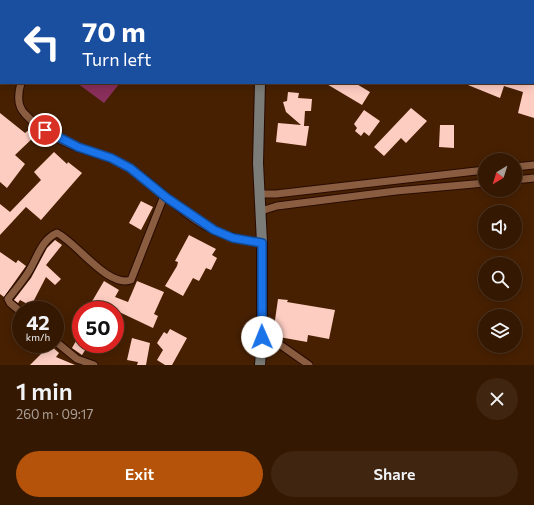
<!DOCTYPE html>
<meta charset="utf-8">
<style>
:root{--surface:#351802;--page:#402511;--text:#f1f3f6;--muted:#aaa099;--line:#4f3724;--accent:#b45309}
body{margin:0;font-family:Commissioner,sans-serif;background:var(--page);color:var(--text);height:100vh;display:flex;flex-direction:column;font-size:15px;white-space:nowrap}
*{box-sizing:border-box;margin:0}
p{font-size:13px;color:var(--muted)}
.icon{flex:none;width:22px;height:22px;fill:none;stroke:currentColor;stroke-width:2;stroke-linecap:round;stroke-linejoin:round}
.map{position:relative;height:365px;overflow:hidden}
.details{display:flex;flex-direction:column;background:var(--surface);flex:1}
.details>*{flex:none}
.hud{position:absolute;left:0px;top:0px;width:534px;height:84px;box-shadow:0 2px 10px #0003,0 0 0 1px var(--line);background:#1a4fa0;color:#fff;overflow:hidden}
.needle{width:26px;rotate:218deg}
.controls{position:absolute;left:478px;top:153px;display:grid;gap:8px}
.controls a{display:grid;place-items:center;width:44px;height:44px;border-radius:50%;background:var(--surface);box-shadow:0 2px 10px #0003,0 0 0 1px var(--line);font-size:20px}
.speed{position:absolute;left:12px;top:301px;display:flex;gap:8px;font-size:20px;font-weight:700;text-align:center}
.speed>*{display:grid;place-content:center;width:52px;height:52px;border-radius:50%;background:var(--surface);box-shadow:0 2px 10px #0003,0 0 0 1px var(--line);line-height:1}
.speed small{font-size:10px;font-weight:400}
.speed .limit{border:6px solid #d22;background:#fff;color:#111}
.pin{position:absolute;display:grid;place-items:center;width:34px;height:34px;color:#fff;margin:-17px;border:2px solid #fff;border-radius:50%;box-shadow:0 1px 4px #0007}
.me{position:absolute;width:44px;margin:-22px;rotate:359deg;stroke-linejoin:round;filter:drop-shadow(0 0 3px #0008)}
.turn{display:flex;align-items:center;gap:14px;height:84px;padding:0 16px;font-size:18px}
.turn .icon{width:52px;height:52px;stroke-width:2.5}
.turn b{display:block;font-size:28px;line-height:34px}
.round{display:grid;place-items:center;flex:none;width:42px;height:42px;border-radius:21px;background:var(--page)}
.headline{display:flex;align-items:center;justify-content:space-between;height:68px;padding:0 16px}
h1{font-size:24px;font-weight:600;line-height:30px}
.primary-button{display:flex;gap:8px;margin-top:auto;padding:8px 16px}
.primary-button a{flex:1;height:46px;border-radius:24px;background:var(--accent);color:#fff;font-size:16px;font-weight:600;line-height:46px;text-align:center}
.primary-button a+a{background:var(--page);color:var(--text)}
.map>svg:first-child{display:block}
.green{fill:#892f5b}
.building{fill:#fecdc2}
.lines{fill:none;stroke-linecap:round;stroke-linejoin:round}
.street-casing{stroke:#280b00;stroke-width:9}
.secondary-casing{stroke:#280b00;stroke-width:12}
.street{stroke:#8a5d41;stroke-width:7}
.secondary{stroke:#7b7b78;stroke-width:10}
.route-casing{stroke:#114b97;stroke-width:10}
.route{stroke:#1a73e8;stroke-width:7}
</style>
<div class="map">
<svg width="534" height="365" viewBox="0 0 534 365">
<rect width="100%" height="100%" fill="#472002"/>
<path class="green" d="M77,83H120L104,103Z"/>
<path class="building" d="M325,83H355L370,92L362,105Z
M463,83H534V118L518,113L523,92L504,86L500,98Z
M288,92L299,93L298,98L312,99L311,111H305L304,126H309L306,146L276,142L278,123L301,125L286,112L283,102L287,101Z
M411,108L427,121L406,143L401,138L384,156L374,147Z
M364,110L380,121L369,136L364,132L361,136L355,131L357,128L354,124Z
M0,113L25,133L30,129L36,135L15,155L25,164L7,188L0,182Z
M440,125H454V148L439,147Z
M54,152L67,164L68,162L82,173L41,220L26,207L0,235V204L10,212L41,180L34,172Z
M141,201L153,207L141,230L129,223Z
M189,235L216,249L212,255L217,258L211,270L206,268L199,281L193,278L183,296L165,286L177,266L178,262L175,261Z
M55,240L62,245L46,265L61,279L55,285L46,277L31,306L20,300L18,303L14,300L31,278L47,248Z
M0,252L16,263L18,260L26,266L4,297L0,294Z
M104,281L119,290L115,297L128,302L137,281L164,292L154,314L158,316L153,328L115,310H87Z
M278,299L288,300L287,302L335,310L329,339L308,335L307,342L279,337L273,334Z
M170,329L187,338L172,365H165L157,360L163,350L157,343L164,332L167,334Z
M81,332V344H89L82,355L72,348Z
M132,338L150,343L146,365H137L138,362L127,360Z
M50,345L59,353L56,357L75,365H30Z"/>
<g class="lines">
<defs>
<path id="street" d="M19,0V1
M432,0L433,1
M70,1L71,0
M21,83C18,93 17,106 25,114C39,129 60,141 79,148C96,154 114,157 130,168C159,187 183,216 215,231C230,238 246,240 262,243
M515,167L534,165
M515,180L534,178
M260,194H276L485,170
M261,211L277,206L396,191L485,183
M21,312L10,303L8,299C15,290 23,281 29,271C37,258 42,239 57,233C78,244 108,288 131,280L164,196
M262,332L309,365
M55,341L77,359L94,365"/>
<path id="secondary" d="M268,1V0
M260,365L262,337V243L258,163L260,83"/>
</defs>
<use href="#street" class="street-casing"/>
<use href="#secondary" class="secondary-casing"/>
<use href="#street" class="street"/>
<use href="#secondary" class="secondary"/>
</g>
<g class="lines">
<defs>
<path id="route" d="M45,130L78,147L111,158L130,168L167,198L214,230L233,238L262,243V337"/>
</defs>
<use href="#route" class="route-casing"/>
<use href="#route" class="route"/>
</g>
</svg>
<div class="controls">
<a><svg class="needle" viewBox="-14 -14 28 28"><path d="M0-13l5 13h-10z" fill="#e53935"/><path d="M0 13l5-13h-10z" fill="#aaa099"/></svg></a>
<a><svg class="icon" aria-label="sound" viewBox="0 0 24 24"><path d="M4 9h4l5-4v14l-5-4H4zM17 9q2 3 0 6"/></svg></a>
<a><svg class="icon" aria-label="search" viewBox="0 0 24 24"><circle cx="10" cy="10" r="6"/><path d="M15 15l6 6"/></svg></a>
<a><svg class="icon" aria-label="layers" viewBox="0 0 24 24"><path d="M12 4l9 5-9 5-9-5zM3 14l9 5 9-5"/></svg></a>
</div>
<div class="speed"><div>42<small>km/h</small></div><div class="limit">50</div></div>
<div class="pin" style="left:45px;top:130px;background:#d93025"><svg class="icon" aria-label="arrive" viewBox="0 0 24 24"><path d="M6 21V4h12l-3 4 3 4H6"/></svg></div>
<svg class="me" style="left:262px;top:337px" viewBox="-20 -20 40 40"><circle r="19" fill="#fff"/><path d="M0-13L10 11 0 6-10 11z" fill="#1a73e8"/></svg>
<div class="hud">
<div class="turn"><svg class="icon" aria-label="left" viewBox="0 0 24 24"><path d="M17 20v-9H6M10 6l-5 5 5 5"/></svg><div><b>70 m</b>Turn left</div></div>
</div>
</div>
<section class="details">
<div class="headline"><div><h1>1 min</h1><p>260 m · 09:17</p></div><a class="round"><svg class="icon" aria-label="close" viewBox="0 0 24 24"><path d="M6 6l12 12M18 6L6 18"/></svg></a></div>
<div class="primary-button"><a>Exit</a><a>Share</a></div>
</section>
